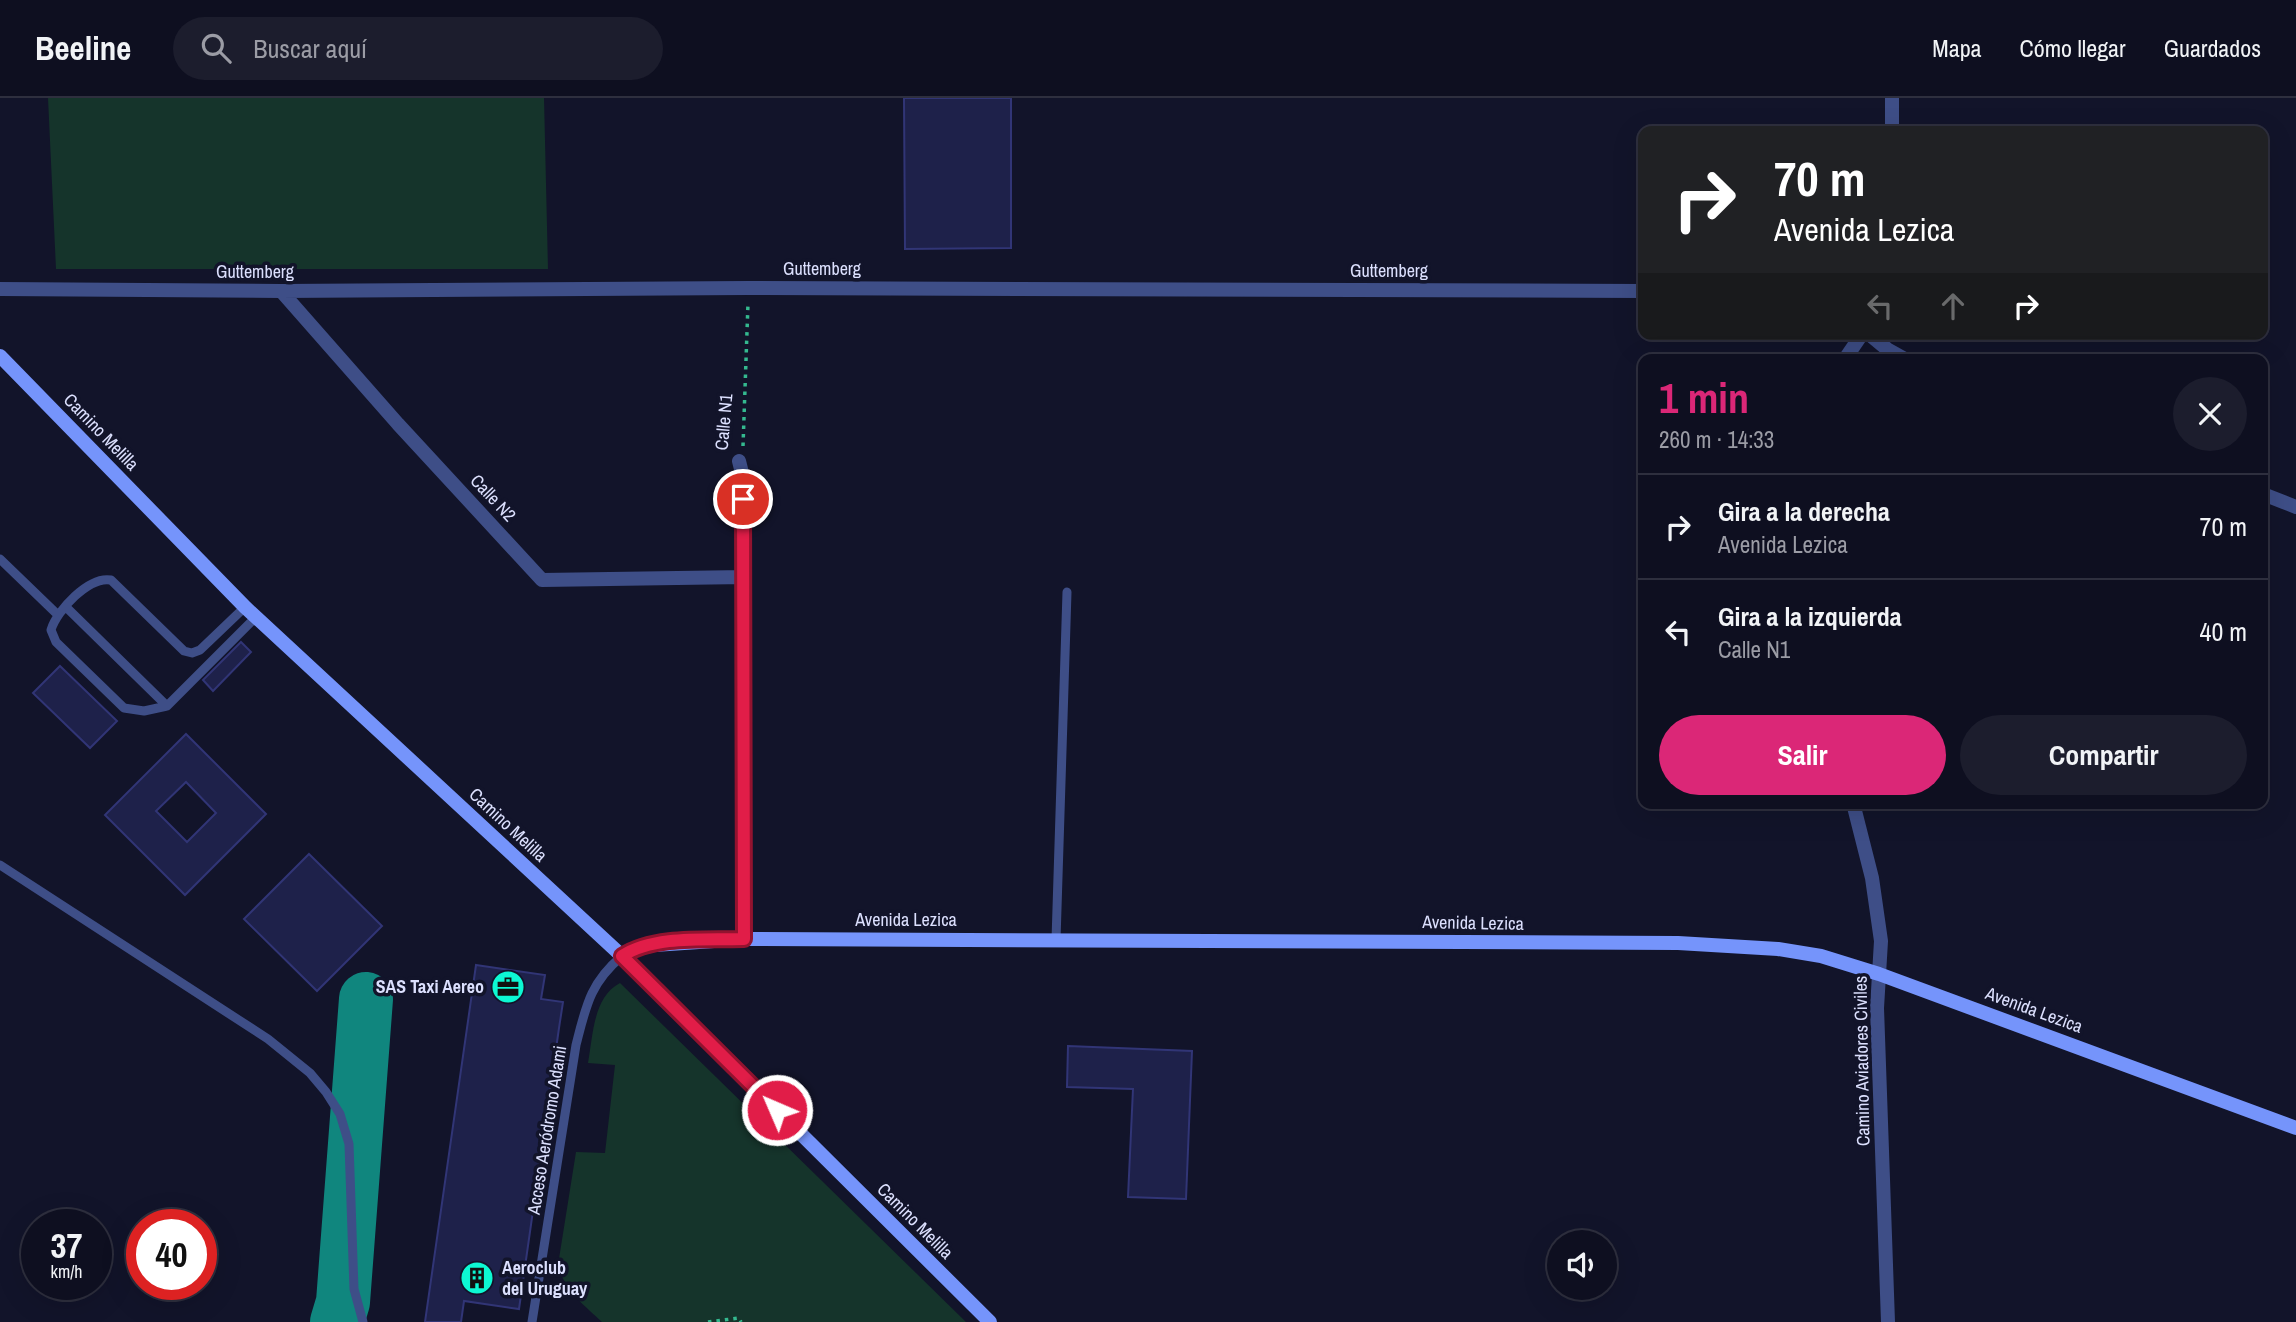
<!DOCTYPE html>
<html lang="es">
<meta charset="utf-8">
<style>
:root{--surface:#0e0f20;--page:#1c1d2d;--text:#f1f3f6;--muted:#9b9ca5;--line:#2e2f3e;--accent:#db2777}
body{margin:0;font-family:"Archivo Narrow",sans-serif;background:var(--page);color:var(--text);height:100vh;display:flex;flex-direction:column;font-size:26px;white-space:nowrap}
*{box-sizing:border-box;margin:0}
p{font-size:23px;color:var(--muted)}
.icon{flex:none;width:38px;height:38px;fill:none;stroke:currentColor;stroke-width:2;stroke-linecap:round;stroke-linejoin:round}
.map{position:relative;flex:1;overflow:hidden}
.sheet{position:absolute;left:1638px;top:256px;width:630px;height:455px;display:flex;flex-direction:column;background:var(--surface);border-radius:14px;box-shadow:0 7px 28px #0002,0 0 0 2px var(--line)}
.sheet>*{flex:none}
.top-card{position:absolute;left:1638px;top:28px;width:630px;height:214px;border-radius:14px;box-shadow:0 7px 28px #0002,0 0 0 2px var(--line);background:#202124;color:#fff;overflow:hidden}
.fabs{position:absolute;left:1547px;top:1132px;display:grid;gap:14px}
.fabs a{display:grid;place-items:center;width:70px;height:70px;border-radius:50%;background:var(--surface);box-shadow:0 7px 28px #0002,0 0 0 2px var(--line);font-size:35px}
.speed{position:absolute;left:21px;top:1111px;display:flex;gap:14px;font-size:35px;font-weight:700;text-align:center}
.speed>*{display:grid;place-content:center;width:91px;height:91px;border-radius:50%;background:var(--surface);box-shadow:0 7px 28px #0002,0 0 0 2px var(--line);line-height:1}
.speed small{font-size:18px;font-weight:400}
.speed .limit{border:10px solid #d22;background:#fff;color:#111}
.pin{position:absolute;display:grid;place-items:center;width:60px;height:60px;color:#fff;margin:-30px;border:4px solid #fff;border-radius:50%;box-shadow:0 2px 7px #0007}
.me{position:absolute;width:77px;margin:-38px;rotate:315deg;stroke-linejoin:round;filter:drop-shadow(0 0 5px #0008)}
.turn{display:flex;align-items:center;gap:24px;height:147px;padding:0 21px;font-size:32px}
.turn .icon{width:91px;height:91px;stroke-width:2.5}
.turn b{display:block;font-size:49px;line-height:60px}
.lanes{display:flex;align-items:center;height:66px;padding:0 21px;background:#0003;justify-content:center;gap:35px;direction:ltr}
.lanes .off{opacity:.35}
.round{display:grid;place-items:center;flex:none;width:74px;height:74px;border-radius:37px;background:var(--page)}
.summary{display:flex;align-items:center;justify-content:space-between;height:119px;padding:0 21px}
h1{font-size:42px;font-weight:800;line-height:52px;color:var(--accent)}
.primary-button{display:flex;gap:14px;margin-top:auto;padding:14px 21px}
.primary-button a{flex:1;height:80px;border-radius:42px;background:var(--accent);color:#fff;font-size:28px;font-weight:800;line-height:80px;text-align:center}
.primary-button a+a{background:var(--page);color:var(--text)}
ul{padding:0;list-style:none}
li{display:flex;align-items:center;gap:21px;height:105px;padding:0 21px;border-top:2px solid var(--line)}
li div{flex:1}
li b{display:block;font-size:26px}
li em{font-style:normal}
header{display:flex;align-items:center;gap:42px;box-sizing:border-box;height:98px;padding:0 35px;background:var(--surface);border-bottom:2px solid var(--line)}
header strong{font-size:33px}
nav{display:flex;gap:38px;margin-inline-start:auto;font-size:24px}
.search{width:490px;height:63px;background:var(--page);display:flex;align-items:center;gap:18px;box-sizing:border-box;padding:0 24px;border-radius:38px;color:var(--muted);font-size:26px}
.map>svg:first-child{display:block}
.green{fill:#15342b}
.lines{fill:none;stroke-linecap:round;stroke-linejoin:round}
.taxiway{stroke:#10867e;stroke-width:54}
.building{fill:#1e214a;stroke:#313576;stroke-width:2;fill-rule:evenodd}
.path{stroke:#34b98f;stroke-width:3.5;stroke-dasharray:3.5 5;stroke-linecap:butt}
.lane{stroke:#3e4e87;stroke-width:9}
.street{stroke:#3e4e87;stroke-width:14}
.secondary{stroke:#7594fb;stroke-width:14}
.route-casing{stroke:#92132f;stroke-width:18}
.route{stroke:#e11d48;stroke-width:12}
.labels{text-anchor:middle;stroke-width:7;stroke-linejoin:round;paint-order:stroke}
.street-label{font-size:18px;fill:#dce0fe;stroke:#12142a}
.poi-label{font-size:18px;font-weight:bold;fill:#dce0fe;stroke:#12142a;text-anchor:end}
</style>
<header>
<strong>Beeline</strong>
<div class="search"><svg class="icon" aria-label="search" viewBox="0 0 24 24"><circle cx="10" cy="10" r="6"/><path d="M15 15l6 6"/></svg>Buscar aquí</div>
<nav><a>Mapa</a><a>Cómo llegar</a><a>Guardados</a></nav>
</header>
<div class="map">
<svg width="2296" height="1224" viewBox="0 0 2296 1224">
<rect width="100%" height="100%" fill="#12142a"/>
<path class="green" d="M48,0H544L548,171H56Z
M620,885L966,1224H602C584,1207 564,1192 558,1167L576,1054L605,1055L615,967L588,965C593,938 593,899 620,885Z"/>
<g class="lines">
<path class="taxiway" d="M337,1224L343,1204L366,901"/>
</g>
<path class="building" d="M904,0H1011V150L905,151Z
M241,544L251,554L213,593L203,582Z
M60,568L117,623L90,650L33,595Z
M186,636L266,716L185,797L105,717ZM186,684L216,715L187,744L156,713Z
M309,756L382,828L317,893L244,821Z
M476,867L545,877L541,901L563,904L559,930L519,1211L464,1203L461,1224H425Z
M1068,948L1192,953L1186,1101L1128,1099L1133,991L1067,989Z"/>
<g class="lines">
<path class="path" d="M743,348L748,205
M708,1224L739,1220L741,1224"/>
<path class="lane" d="M0,461L58,517
M66,509L167,608
M245,509L200,552L192,555L184,553L111,482C89,478 57,512 51,532L56,544L124,610L144,613L167,608L256,519
M0,767L268,941L310,975L326,994L340,1016L349,1046L354,1191L363,1224
M1056,842L1067,494
M532,1224L576,947C586,908 590,885 622,858"/>
<path class="street" d="M1892,33V0
M0,191L281,193L747,190L1643,193
M281,193L398,326L542,482L745,479
M1869,236L1887,251L1905,261
M1845,261L1862,236
M739,363L742,375L744,841
M2263,396L2296,409
M1853,705L1872,780L1881,843L1877,910L1888,1224"/>
<path class="secondary" d="M0,258L245,509L622,858L990,1224
M622,858L630,853L654,847L744,841L1678,845L1778,851L1821,858L1879,876L2296,1030"/>
</g>
<g class="lines">
<defs>
<path id="route" d="M743,401L744,841C707,842 654,837 622,858L777,1012"/>
</defs>
<use href="#route" class="route-casing"/>
<use href="#route" class="route"/>
</g>
<defs>
<symbol id="office-disc" viewBox="-11 -11 22 22"><circle r="9.5" fill="#0df8d3" stroke="#12142a"/><path d="M-6-3h4V-5.5h4V-3h4V5H-6ZM-1-4.5V-3h2v-1.5ZM-6 0V1H6V0Z" fill="#111"/></symbol>
<symbol id="building-disc" viewBox="-11 -11 22 22"><circle r="9.5" fill="#0df8d3" stroke="#12142a"/><path d="M-4-6H4V6H1V3H-1V6H-4ZM-2.5-4.3h1.7v1.8h-1.7ZM.8-4.3h1.7v1.8H.8ZM-2.5-1h1.7V.8h-1.7ZM.8-1h1.7V.8H.8Z" fill="#111"/></symbol>
</defs>
<g fill-rule="evenodd">
<use href="#office-disc" x="489" y="870" width="38" height="38"/>
<use href="#building-disc" x="458" y="1161" width="38" height="38"/>
</g>
<g class="labels">
<g class="street-label">
<text x="822" y="177">Guttemberg</text>
<text x="1389" y="179">Guttemberg</text>
<text x="255" y="180">Guttemberg</text>
<text transform="translate(724 324) rotate(-85)" y="6">Calle N1</text>
<text transform="translate(101 334) rotate(46)" y="6">Camino Melilla</text>
<text transform="translate(493 400) rotate(47)" y="6">Calle N2</text>
<text transform="translate(508 727) rotate(43)" y="6">Camino Melilla</text>
<text x="906" y="828">Avenida Lezica</text>
<text transform="translate(1473 825) rotate(1)" y="6">Avenida Lezica</text>
<text transform="translate(2034 912) rotate(20)" y="6">Avenida Lezica</text>
<text transform="translate(1862 963) rotate(-91)" y="6">Camino Aviadores Civiles</text>
<text transform="translate(547 1032) rotate(-81)" y="6">Acceso Aeródromo Adami</text>
<text transform="translate(915 1123) rotate(45)" y="6">Camino Melilla</text>
</g>
<g class="poi-label">
<text x="484" y="895">SAS Taxi Aereo</text>
<text x="502" y="1176" text-anchor="start">Aeroclub<tspan x="502" dy="21">del Uruguay</tspan></text>
</g>
</g>
</svg>
<div class="fabs">
<a><svg class="icon" aria-label="sound" viewBox="0 0 24 24"><path d="M4 9h4l5-4v14l-5-4H4zM17 9q2 3 0 6"/></svg></a>
</div>
<div class="speed"><div>37<small>km/h</small></div><div class="limit">40</div></div>
<div class="pin" style="left:743px;top:401px;background:#d93025"><svg class="icon" aria-label="arrive" viewBox="0 0 24 24"><path d="M6 21V4h12l-3 4 3 4H6"/></svg></div>
<svg class="me" style="left:777px;top:1012px" viewBox="-20 -20 40 40"><circle r="17" fill="#e11d48" stroke="#fff" stroke-width="3"/><path d="M0-11L8 9 0 5-8 9z" fill="#fff"/></svg>
<div class="top-card">
<div class="turn"><svg class="icon" aria-label="right" viewBox="0 0 24 24"><path d="M7 20v-9h11M14 6l5 5-5 5"/></svg><div><b>70 m</b>Avenida Lezica</div></div>
<div class="lanes"><svg class="icon off" aria-label="left" viewBox="0 0 24 24"><path d="M17 20v-9H6M10 6l-5 5 5 5"/></svg><svg class="icon off" aria-label="ahead" viewBox="0 0 24 24"><path d="M12 20V5M6 11l6-6 6 6"/></svg><svg class="icon" aria-label="right" viewBox="0 0 24 24"><path d="M7 20v-9h11M14 6l5 5-5 5"/></svg></div>
</div>
<section class="sheet">
<div class="summary"><div><h1>1 min</h1><p>260 m · 14:33</p></div><a class="round"><svg class="icon" aria-label="close" viewBox="0 0 24 24"><path d="M6 6l12 12M18 6L6 18"/></svg></a></div>
<ul>
<li><svg class="icon" aria-label="right" viewBox="0 0 24 24"><path d="M7 20v-9h11M14 6l5 5-5 5"/></svg><div><b>Gira a la derecha</b><p>Avenida Lezica</p></div><em>70 m</em></li>
<li><svg class="icon" aria-label="left" viewBox="0 0 24 24"><path d="M17 20v-9H6M10 6l-5 5 5 5"/></svg><div><b>Gira a la izquierda</b><p>Calle N1</p></div><em>40 m</em></li>
</ul>
<div class="primary-button"><a>Salir</a><a>Compartir</a></div>
</section>
</div>
